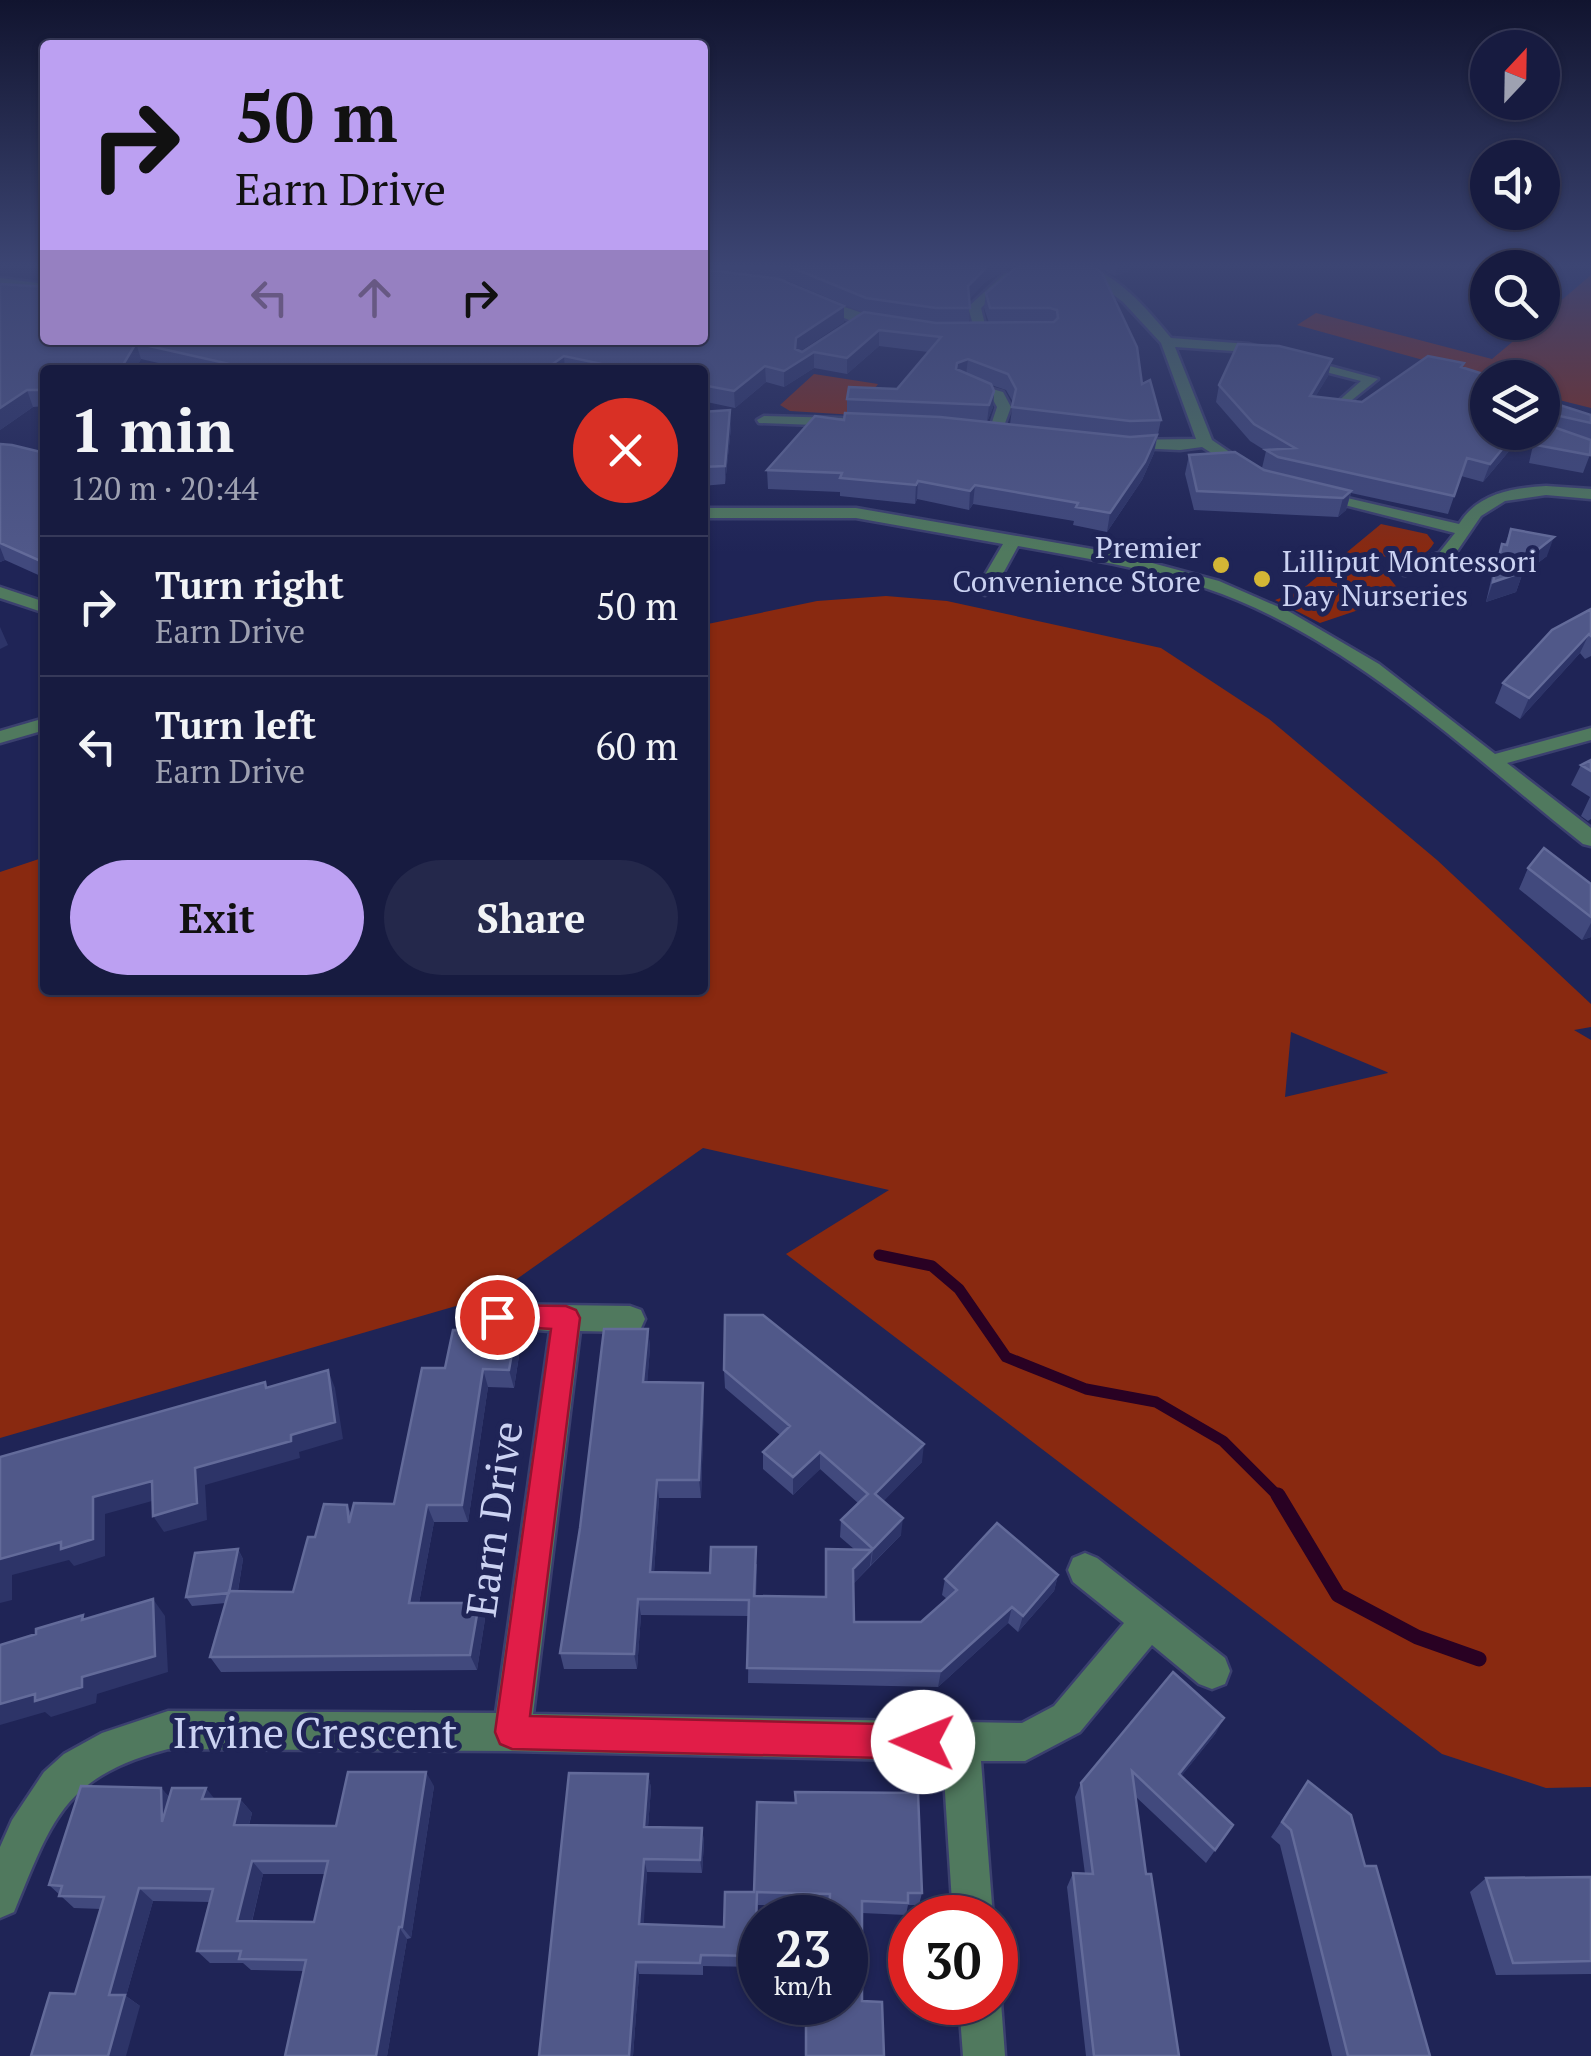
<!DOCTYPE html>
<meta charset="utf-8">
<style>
:root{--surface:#171b40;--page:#24284b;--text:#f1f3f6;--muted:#9ea1b1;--line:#363959;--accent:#bca0f2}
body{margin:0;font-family:"PT Serif",serif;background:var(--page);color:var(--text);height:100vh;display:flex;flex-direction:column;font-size:38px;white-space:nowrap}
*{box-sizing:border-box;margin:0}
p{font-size:32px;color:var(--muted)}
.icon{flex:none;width:55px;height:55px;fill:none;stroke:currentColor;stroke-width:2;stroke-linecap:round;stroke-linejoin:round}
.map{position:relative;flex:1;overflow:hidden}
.panel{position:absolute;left:40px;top:365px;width:668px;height:630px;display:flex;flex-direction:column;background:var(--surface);border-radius:10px;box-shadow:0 2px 8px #0004,0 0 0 2px var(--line)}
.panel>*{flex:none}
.top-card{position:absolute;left:40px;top:40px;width:668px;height:305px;border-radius:10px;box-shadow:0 2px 8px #0004,0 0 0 2px var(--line);background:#bca0f2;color:#111;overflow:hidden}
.needle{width:65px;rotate:22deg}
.tools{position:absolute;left:1470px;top:30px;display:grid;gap:20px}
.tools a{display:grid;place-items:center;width:90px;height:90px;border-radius:50%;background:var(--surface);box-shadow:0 2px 8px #0004,0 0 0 2px var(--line);font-size:50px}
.speed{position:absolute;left:738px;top:1895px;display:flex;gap:20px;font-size:50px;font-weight:700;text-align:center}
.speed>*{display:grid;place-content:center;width:130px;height:130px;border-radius:50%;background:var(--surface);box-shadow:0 2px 8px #0004,0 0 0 2px var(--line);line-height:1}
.speed small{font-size:25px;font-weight:400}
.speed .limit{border:15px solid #d22;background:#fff;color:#111}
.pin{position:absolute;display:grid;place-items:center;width:85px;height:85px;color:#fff;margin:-42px;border:5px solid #fff;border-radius:50%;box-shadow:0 2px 10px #0007}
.me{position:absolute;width:110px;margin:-55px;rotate:271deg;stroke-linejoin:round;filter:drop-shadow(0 0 8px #0008)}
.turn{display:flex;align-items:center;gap:35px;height:210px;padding:0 30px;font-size:45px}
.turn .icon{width:130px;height:130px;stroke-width:2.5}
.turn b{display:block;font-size:70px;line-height:85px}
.lanes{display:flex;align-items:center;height:95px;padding:0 30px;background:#0003;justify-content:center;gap:50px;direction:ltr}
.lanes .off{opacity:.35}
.round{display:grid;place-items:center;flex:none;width:105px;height:105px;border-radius:52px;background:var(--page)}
.summary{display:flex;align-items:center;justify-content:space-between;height:170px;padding:0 30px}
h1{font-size:60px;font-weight:600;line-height:75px}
.action{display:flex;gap:20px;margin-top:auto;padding:20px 30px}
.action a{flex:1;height:115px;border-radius:60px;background:var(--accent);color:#111;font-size:40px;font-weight:600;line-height:115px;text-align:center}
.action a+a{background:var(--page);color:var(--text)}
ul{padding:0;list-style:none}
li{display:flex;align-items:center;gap:30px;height:140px;padding:0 30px;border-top:2px solid var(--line)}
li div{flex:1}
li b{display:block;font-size:38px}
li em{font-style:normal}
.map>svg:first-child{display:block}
.green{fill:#892910;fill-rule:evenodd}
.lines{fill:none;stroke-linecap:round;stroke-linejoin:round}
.stream-far1{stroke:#290123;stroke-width:11}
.stream{stroke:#290123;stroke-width:15}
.minor-casing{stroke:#3b406f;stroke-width:5}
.minor{fill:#50795e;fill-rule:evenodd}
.wall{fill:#41497d;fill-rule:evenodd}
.shaded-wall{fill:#2d3468}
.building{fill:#505889;stroke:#636b9a;stroke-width:2.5;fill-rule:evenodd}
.route{fill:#e11d48;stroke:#92132f;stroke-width:2.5}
.poi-dot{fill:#d4b635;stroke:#1f2456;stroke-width:4}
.labels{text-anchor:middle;stroke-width:10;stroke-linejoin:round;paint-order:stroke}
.far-poi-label{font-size:30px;fill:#cbd2f2;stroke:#1f2456;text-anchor:end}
.near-street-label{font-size:42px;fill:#cbd2f2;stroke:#1f2456}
</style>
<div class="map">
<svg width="1591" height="2056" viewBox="0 0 1591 2056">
<rect width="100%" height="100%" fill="#1f2456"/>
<path class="green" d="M1591,275V408L1543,396L1542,378H1488L1297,325L1316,313L1492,359L1535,323L1542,322L1543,316Z
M814,374L878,384L855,415L790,411L780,405Z
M1381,524L1427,534L1434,543C1423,563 1396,559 1377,555L1366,566L1387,575L1403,595L1320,623L1275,600L1300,591Z
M886,596L947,601L1161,648L1269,719L1437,860L1591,1004V1027L1574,1030L1591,1040V1787L1546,1788L1442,1754L786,1254L889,1190L703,1148L494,1295L0,1438V872L45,857V990H702L703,625L817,601ZM1291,1032L1387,1072L1388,1073L1285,1097Z"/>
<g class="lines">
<path class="stream-far1" d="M879,1255L932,1266L959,1289L1006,1357L1086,1389L1156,1402L1223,1441L1279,1497"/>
<path class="stream" d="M1278,1495L1338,1595L1417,1637L1479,1659"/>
<defs>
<path id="minor" d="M1074,265C1111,265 1149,311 1171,338L1248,344L1378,379L1342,408L1335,404L1361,381L1248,352L1175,347L1212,440L1256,470L1243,473L1202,447L1180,450L1116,447V441L1121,440L1196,439L1161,343L1123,302Z
M1005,273L1015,276L981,308L986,329L975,332L968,307Z
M0,278L45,284V292L0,286Z
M811,296L896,324C873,337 833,312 811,302Z
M960,380L1003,392L1011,407L1001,434L989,431L997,407L992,398L960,386Z
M764,416L842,418L849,422L842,426L759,423L757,420Z
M1542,428L1549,436L1547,439L1520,443L1513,439L1542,432Z
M1546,486L1591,489V499L1546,495L1505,501L1481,516L1451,560L1405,575L1399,574V566L1439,553L1455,533L1309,496L1317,491L1459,524C1478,493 1512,488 1546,486Z
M702,508H856L1115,553L1219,581L1290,612L1379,664L1495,754L1591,728V740L1507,763L1591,828V846L1583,844C1468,753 1346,635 1205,588C1144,568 1081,557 1018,546L994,590L985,595L976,590L1003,544L856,518H702Z
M0,587L45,602V613L0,598Z
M45,718V730L0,743V731Z
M497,1304L630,1306L641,1310L645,1319L641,1328L630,1332L580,1331L533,1714L1022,1723L1054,1706L1124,1623L1073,1582L1068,1570L1073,1558L1085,1553L1097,1558L1225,1658L1230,1671L1225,1684L1212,1689L1199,1684L1152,1645L1080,1732L1025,1761H981L993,1918H953L943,1761L512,1751L168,1749C63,1777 52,1820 14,1912L0,1918V1847L12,1820L44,1772L64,1754L102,1733L168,1711L496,1713L550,1331L486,1326L482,1317L486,1308Z
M995,1988L1001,2002L1005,2056H963L959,2002H995Z"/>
</defs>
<use href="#minor" class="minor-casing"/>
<use href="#minor" class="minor"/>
</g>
<path class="wall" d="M702,265H1014L985,282L969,299V323H989L984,308L986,293L1018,266L1142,384L1161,420L1154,453L1142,480L1107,532L1073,525L1074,521L973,504L969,510L917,499L915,504L840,496V492L768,489L767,470L844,420L847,413V399L897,389L928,352L879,346L847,374L814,368L784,387L766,382L735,408L702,401V370H189L141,359L135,370H45V406L33,407L0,430L45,340L702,268ZM781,280L788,281L864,313L802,352L800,351L844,322V306ZM991,385L1006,390L1013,402L1010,424L987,422L993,407L994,391Z
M1093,265H1130L1129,271L1115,276Z
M1332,359L1328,376L1315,397L1362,402L1463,367L1488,432H1525L1483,482L1461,476L1448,514L1351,493L1346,510L1338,517L1194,510L1185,474L1189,455L1262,468L1266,451L1250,441L1216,402L1219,385Z
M1544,400L1591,415V452L1583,473L1529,463L1536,432H1542V405Z
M702,412L731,427L725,484L702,486Z
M0,444L45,453V578L5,560L0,562Z
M1511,529L1547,556L1522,575L1516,592L1486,602L1495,563L1502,544H1505Z
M1591,609V656L1585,659L1580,653L1520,719L1495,703L1503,683Z
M1591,760V819L1588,821L1581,816L1590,797L1571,785L1581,765Z
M1528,868L1591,884V937L1582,940L1519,889Z
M648,1329L650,1348L647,1382L704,1401L701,1498H659L654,1572L710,1573L757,1564L756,1597H825L854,1549L840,1537L841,1520L858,1503L820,1469L793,1495L763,1469V1452L780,1435L725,1388L724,1370L922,1462L883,1501L901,1535L853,1584L854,1622H921L947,1599L942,1595L945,1579L1058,1575L1054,1591L1018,1632L1008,1623L938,1687L748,1683L749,1616L641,1615L637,1669H564L560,1653L580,1528Z
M516,1331L520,1349L514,1388L488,1387L468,1522H434L419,1603H479L485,1619L477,1670L221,1672L210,1657L226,1603L192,1606L186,1597L238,1549L243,1559L238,1591L293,1592L315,1537L347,1505L352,1515L394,1504L445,1368Z
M1216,1733L1181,1776L1233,1825L1206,1863L1135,1796L1146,1874L1179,2056H1086L1067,1887L1073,1873L1085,1874L1075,1797L1081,1783Z
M648,1774L651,1788L648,1827L702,1828L704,1842L702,1873L647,1872L643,1924L724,1927L725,1892L922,1893L919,1905H908L906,1915L862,1913L845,2002L829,1906L758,1905L756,1967L703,1966V1975L639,1974L633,2056H539Z
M1308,1781L1365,1866L1430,2056H1332L1280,1845L1271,1837Z
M434,1786L411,1938L407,1939L387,2056H285L304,1971L251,1970L243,1963H210L197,1951L210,1902L153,1901L126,1996L140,2006L75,1994L101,1909L74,1908L49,1885L161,1788L169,1797L240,1799L252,1813L249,1825L336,1826ZM263,1874H325L314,1922H252Z
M1591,1877V1974L1496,1975L1470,1892L1486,1878Z"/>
<path class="shaded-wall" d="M989,265H1014L985,282L967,302L968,286Z
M1117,265H1130L1129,271L1115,276Z
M844,306V322L796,354L814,352V368L784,387V371L796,338Z
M879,330V346L847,374V358Z
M136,343L141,359L135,370H120Z
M564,356L565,370H544Z
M968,359L966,375L955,385L957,363Z
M1332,359L1328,376L1305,414L1310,396Z
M765,366L766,382L735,408L734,391Z
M27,390L33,407L0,430V408Z
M994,391L993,407L987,422L989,405Z
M730,410L731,427L725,484V466Z
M1516,432H1525L1483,482L1490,464Z
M1157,435L1154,453L1142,480L1107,532L1110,513Z
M918,481L917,499L915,504L916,485Z
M975,485L973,504L969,510L970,491Z
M1351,491L1346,510L1338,517L1343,498Z
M1554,537L1547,556L1522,575L1516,592L1486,602L1493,582Z
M0,547L5,560L0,562Z
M0,627L8,645L0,649Z
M1589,634L1580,653L1520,719L1529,698Z
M1591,923V937L1582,940Z
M648,1329L650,1348L646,1400L643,1382Z
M516,1331L520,1349L514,1388L509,1370Z
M483,1369L488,1387L468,1522L462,1505Z
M328,1370L335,1388L343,1439L299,1452L300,1458L205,1485L207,1520L164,1532L153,1516L195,1468L291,1435Z
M703,1383L704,1401L701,1498L699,1480Z
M924,1444L922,1462L874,1511L875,1494Z
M820,1452V1469L793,1495V1477Z
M657,1480L659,1498L653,1589L650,1572Z
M152,1481L163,1498L105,1514V1556L74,1566L69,1560L12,1575V1600L0,1603V1559L93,1497Z
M427,1505L434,1522L416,1619L409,1603Z
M903,1518L901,1535L871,1565L873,1549Z
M238,1549L243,1559L236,1602L230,1593Z
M872,1550L870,1566L852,1585L853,1569Z
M1058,1575L1054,1591L1018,1632L1023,1616Z
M153,1599L165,1616L168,1672L97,1694L96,1703L51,1717L45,1712L0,1725V1704L82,1677Z
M638,1599L641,1615L637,1669L634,1654Z
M479,1603L485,1619L477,1670L470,1655Z
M1012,1607L1008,1623L938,1687L941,1671Z
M1224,1718L1216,1733L1171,1789L1179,1774Z
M426,1772L434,1786L411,1938L402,1927Z
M648,1774L651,1788L647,1840L644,1827Z
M161,1788L174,1802L162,1822Z
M206,1788L217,1802L202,1799Z
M240,1799L252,1813L245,1839L234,1825Z
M702,1828L704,1842L702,1873L700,1860Z
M644,1859L647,1872L643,1936L639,1924Z
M252,1861L263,1874L249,1933L237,1921Z
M139,1888L153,1901L126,1996L140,2006L126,2056H108L109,1995Z
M757,1892L758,1905L756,1967L755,1956Z
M399,1927L407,1939L387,2056H376Z
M636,1962L639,1974L633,2056H629Z"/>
<path class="building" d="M780,265H989L968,286L970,308H936L866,298L788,266Z
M1019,265H1091L1102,273L1137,347L1142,384L1150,380L1161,420L1130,421L1012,407L1016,389L1008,374L968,359L957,363L956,369L991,384L994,391L989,405L847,399L849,387L897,389L941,337L879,330L847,358L814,352L784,371L765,366L734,391L702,385V370H630L564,356L544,370H256L136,343L120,370H45V390H27L0,408V284L45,287V340H702V269L779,279L844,306L796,338L795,349L802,352L864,312L936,323L1054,322L1058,318L1057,310L1050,308H990L986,293Z
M1238,344L1279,346L1332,359L1310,396L1362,402L1428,356L1464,363L1461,367L1496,378H1488V432H1516L1490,464L1467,458L1454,496L1278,457L1266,450L1295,448L1254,424L1219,385Z
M1544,400L1591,415V423L1542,412Z
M730,410L725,466L702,467V412Z
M845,413L940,417L1130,437L1157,435L1145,462L1110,513L1076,507L1078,503L975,485L970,491L918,481L916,485L840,478L842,473L767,470L815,416L844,420Z
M1542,423L1591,440L1590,455L1536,445L1538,432H1542Z
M0,444L12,445L45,453V563L0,543Z
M1235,452L1264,470L1351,491L1343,498L1197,491L1189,455Z
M1511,529L1554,537L1526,559L1523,572L1493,582L1502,544L1507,545Z
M1591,609V636L1589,634L1529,698L1503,683L1552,630Z
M1591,760V771L1581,765Z
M1544,848L1591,884V917L1528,868Z
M725,1315H763L924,1444L875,1494L903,1518L873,1549L841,1520L868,1494L820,1452L793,1477L763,1452L790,1426L724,1370Z
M604,1329H648L643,1382L703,1383L699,1480H657L650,1572L710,1573L711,1547H756L754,1596L826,1597V1549L872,1550L853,1569L854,1622H921L957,1590L945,1579L997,1523L1058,1575L1023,1616L1012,1607L941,1671L747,1668L749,1600L638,1599L634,1654L560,1653L580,1528Z
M453,1330L516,1331L509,1370L483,1369L462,1505H427L409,1603H479L470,1655L210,1657L229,1591L293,1592L308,1537H315L324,1504L347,1505L349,1523L354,1503L394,1504L422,1368H445Z
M328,1370L335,1422L291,1435V1441L195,1468L197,1503L153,1516L152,1481L93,1497V1539L61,1549V1542L0,1559V1457L265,1382L266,1388Z
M238,1549L229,1593L186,1597L195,1553Z
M153,1599L155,1656L82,1677V1687L35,1701V1694L0,1704V1645L36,1634V1629L83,1615L82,1620Z
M1173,1672L1224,1718L1179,1774L1233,1825L1215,1850L1132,1771L1146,1874H1151L1179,2056H1094L1073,1873L1093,1874L1081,1783Z
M348,1772H426L402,1927H399L376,2056H285L306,1960L239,1959L241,1951H197L213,1889L139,1888L109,1995H125L108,2056H31L50,1993L75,1994L104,1897L59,1896L62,1886L49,1885L81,1786L161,1788L162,1822L172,1788H206L202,1799H240L234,1825L336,1826ZM252,1861H328L314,1922L237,1921Z
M569,1773L648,1774L644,1827L702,1828L700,1860L644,1859L639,1924L724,1927L725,1892H754L757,1802L796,1803L795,1792L918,1793L922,1893H908V1903L862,1901V2001L882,2002L884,2056H806V2002H845V1918H829L830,1894L757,1892L755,1956L701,1955L700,1963L636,1962L629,2056H539Z
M1308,1781L1351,1815L1365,1866H1376L1430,2056H1348L1291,1830L1282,1822Z
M1591,1877V1961L1513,1963L1486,1878Z"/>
<linearGradient id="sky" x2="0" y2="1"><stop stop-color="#11142f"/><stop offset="0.48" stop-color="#3c4573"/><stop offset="1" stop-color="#3c4573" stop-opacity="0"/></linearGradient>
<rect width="1591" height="553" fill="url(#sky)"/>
<path class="route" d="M497,1305L566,1306L576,1310L580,1318L530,1716L923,1725L935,1730L940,1742L935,1754L923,1759L512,1749L500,1744L495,1732L551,1329L487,1325L483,1317L487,1309Z"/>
<g class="poi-dot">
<circle cx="1221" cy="565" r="10"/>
<circle cx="1262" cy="579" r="10"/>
</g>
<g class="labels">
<g class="far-poi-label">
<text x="1201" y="558">Premier<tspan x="1201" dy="34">Convenience Store</tspan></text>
<text x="1282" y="572" text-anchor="start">Lilliput Montessori<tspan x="1282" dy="34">Day Nurseries</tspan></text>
</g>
<g class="near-street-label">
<text transform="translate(494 1519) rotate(-82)" y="15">Earn Drive</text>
<text x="315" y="1748">Irvine Crescent</text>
</g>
</g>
</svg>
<div class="tools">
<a><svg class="needle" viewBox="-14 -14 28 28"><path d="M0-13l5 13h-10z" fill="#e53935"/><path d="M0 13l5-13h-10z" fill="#9ea1b1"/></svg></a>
<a><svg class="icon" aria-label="sound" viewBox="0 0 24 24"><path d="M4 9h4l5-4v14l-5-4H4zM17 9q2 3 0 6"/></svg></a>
<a><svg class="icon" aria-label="search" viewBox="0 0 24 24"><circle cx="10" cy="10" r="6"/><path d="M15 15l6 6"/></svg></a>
<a><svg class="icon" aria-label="layers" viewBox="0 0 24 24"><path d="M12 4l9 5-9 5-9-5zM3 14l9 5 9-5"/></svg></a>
</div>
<div class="speed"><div>23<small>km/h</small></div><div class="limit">30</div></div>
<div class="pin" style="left:497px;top:1317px;background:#d93025"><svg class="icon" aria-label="arrive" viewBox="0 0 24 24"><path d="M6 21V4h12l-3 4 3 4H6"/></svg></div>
<svg class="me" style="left:923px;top:1742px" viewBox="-20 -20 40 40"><circle r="19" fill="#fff"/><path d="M0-13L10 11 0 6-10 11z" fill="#e11d48"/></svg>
<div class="top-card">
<div class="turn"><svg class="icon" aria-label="right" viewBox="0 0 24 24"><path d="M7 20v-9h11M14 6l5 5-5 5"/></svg><div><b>50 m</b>Earn Drive</div></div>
<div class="lanes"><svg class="icon off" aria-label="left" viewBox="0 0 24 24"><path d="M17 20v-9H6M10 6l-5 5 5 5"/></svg><svg class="icon off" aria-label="ahead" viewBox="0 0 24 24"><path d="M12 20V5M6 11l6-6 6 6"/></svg><svg class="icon" aria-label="right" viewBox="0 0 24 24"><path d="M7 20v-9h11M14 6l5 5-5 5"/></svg></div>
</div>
<section class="panel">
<div class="summary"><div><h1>1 min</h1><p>120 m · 20:44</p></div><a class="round" style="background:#d93025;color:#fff"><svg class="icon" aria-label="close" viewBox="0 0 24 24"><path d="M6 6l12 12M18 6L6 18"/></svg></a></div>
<ul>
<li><svg class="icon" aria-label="right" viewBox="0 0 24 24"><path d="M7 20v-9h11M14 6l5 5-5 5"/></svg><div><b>Turn right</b><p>Earn Drive</p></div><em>50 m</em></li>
<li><svg class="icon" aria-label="left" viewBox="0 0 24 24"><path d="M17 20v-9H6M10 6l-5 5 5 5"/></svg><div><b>Turn left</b><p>Earn Drive</p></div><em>60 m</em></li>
</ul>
<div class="action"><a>Exit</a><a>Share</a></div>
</section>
</div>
